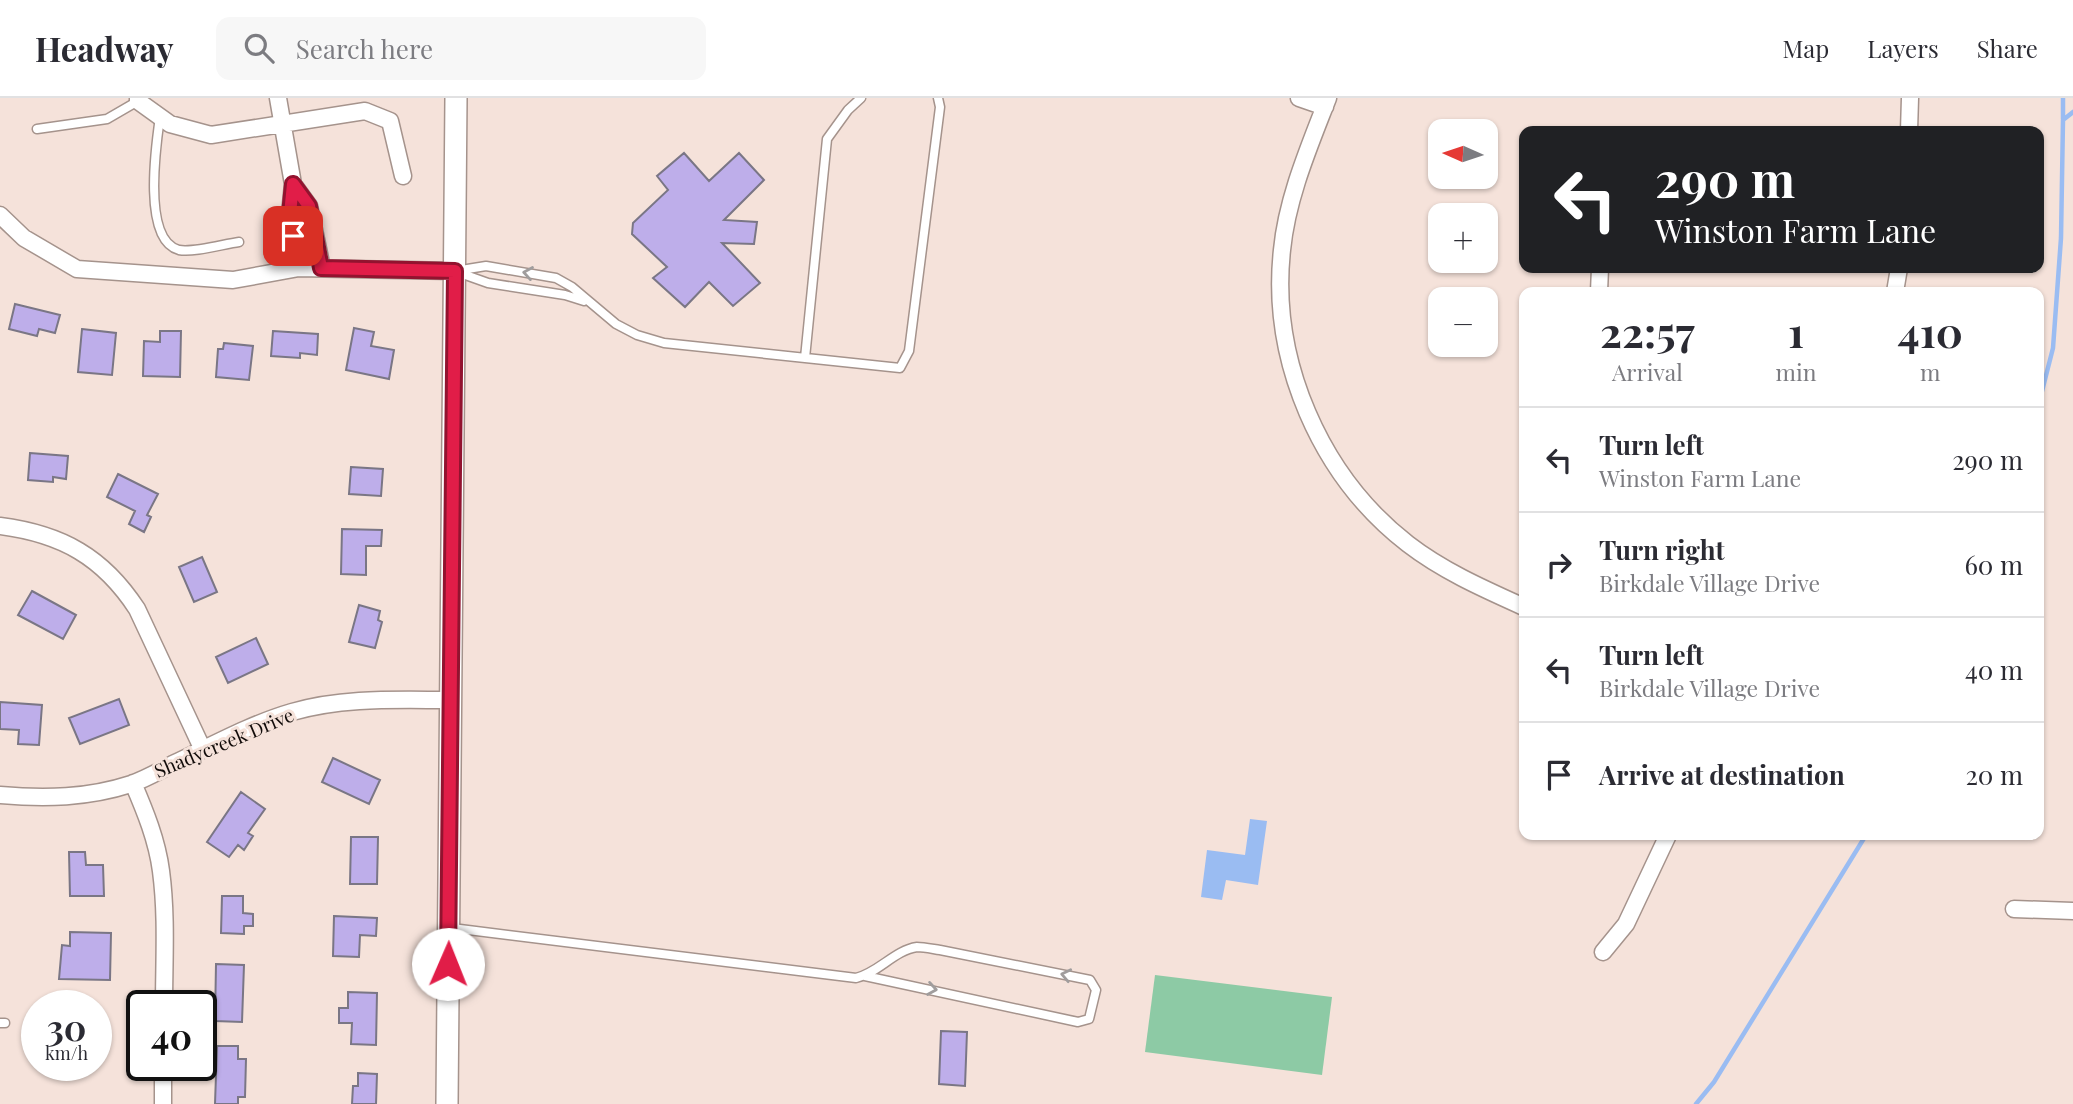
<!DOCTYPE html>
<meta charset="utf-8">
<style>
:root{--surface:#fff;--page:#f7f7f7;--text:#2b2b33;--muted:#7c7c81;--line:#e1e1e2}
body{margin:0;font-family:"Playfair Display",serif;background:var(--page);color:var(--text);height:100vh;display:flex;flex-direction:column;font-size:26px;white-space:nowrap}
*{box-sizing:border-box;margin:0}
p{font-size:23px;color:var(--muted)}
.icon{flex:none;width:38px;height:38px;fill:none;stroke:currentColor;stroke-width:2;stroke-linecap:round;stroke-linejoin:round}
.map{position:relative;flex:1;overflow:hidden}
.drawer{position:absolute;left:1519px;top:189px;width:525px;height:553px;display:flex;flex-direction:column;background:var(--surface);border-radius:14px;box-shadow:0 2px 5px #0004}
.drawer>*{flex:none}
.banner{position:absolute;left:1519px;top:28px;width:525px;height:147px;border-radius:14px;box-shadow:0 2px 5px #0004;background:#202124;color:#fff;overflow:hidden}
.needle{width:46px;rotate:273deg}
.fabs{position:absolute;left:1428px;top:21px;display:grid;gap:14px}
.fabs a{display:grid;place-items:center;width:70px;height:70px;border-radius:14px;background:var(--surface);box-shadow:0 2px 5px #0004;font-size:35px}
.speed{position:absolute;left:21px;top:892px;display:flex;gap:14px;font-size:35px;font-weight:700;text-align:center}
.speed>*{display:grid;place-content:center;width:91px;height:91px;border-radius:50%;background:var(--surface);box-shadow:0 2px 5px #0004;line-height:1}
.speed small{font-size:18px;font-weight:400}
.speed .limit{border:4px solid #111;border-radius:10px;background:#fff;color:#111}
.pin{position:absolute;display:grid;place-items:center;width:60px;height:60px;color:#fff;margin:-30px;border-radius:14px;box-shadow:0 4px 10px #0006}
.me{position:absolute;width:77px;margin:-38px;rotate:1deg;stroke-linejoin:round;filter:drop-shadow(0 0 5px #0008)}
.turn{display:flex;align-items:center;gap:24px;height:147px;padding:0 21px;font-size:32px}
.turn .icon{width:91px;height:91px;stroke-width:2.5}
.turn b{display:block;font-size:49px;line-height:60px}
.eta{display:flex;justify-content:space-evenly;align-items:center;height:119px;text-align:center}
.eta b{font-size:42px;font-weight:700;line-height:49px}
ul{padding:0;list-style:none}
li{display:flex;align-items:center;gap:21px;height:105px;padding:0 21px;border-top:2px solid var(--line)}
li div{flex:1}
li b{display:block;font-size:26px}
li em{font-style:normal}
header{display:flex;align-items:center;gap:42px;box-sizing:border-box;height:98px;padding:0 35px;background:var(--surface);border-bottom:2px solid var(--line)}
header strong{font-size:33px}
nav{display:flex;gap:38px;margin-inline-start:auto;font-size:24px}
.search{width:490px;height:63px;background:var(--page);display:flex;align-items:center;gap:18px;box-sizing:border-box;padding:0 24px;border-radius:14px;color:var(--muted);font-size:26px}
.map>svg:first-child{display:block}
.green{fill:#8dcaa5}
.water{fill:#9abcf2}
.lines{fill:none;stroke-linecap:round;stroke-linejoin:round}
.stream{stroke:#9abcf2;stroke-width:4.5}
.building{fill:#beaeea;stroke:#7a7685;stroke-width:2}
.service-casing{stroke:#a5938c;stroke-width:11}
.minor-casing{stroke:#a5938c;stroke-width:19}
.tertiary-casing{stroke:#a5938c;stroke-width:24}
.service{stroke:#fff;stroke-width:8}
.minor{stroke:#fff;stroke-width:16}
.tertiary{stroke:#fff;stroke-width:21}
.oneway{stroke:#a09d9d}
.route-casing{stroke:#92132f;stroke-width:18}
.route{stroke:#e11d48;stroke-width:12}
.labels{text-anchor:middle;stroke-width:6;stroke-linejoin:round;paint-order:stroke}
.street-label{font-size:19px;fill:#110b09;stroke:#f5e2da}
</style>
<header>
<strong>Headway</strong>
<div class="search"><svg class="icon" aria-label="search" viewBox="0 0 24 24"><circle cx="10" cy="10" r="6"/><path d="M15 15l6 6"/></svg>Search here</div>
<nav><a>Map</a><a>Layers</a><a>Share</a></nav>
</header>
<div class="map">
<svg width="2073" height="1006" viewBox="0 0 2073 1006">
<rect width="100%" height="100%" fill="#f5e2da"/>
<path class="green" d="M1155,877L1332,899L1322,977L1145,954Z"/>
<path class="water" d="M1250,721L1267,723L1258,787L1226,782L1222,802L1201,799L1207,752L1245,757Z"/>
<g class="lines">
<path class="stream" d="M2063,21V0
M2039,305L2053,250L2061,140L2063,22L2073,14
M1696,1006L1714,984L1866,737"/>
</g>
<path class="building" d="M684,55L709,83L739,55L764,82L724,122L757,124L754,146L722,145L760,185L733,208L709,184L685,209L653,180L667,169L632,136L633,125L668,92L657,78Z
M15,206L60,217L55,235L39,231L37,238L9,231Z
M354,230L374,234L371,248L394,252L389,281L346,272Z
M82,231L116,235L112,277L78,274Z
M160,233H181L180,279L143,278L144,243L160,244Z
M273,233L318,236L317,257L300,255V260L271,258Z
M224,245L253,248L249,282L216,279L218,251H223Z
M30,355L68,358L66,381L53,379V384L28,382Z
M351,369L383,371L381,398L349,396Z
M118,376L158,396L147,417L151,419L144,434L129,426L135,413L107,399Z
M342,431L382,432L381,448H366V477L341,476Z
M202,459L217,494L194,504L179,469Z
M32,493L76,517L63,541L18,517Z
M359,507L380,513L378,522L382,524L375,550L349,544Z
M256,540L268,566L228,585L216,559Z
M119,601L129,627L80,646L69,620Z
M0,604L42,607L39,647L18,646L19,632L0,631Z
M333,660L380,682L369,706L322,684Z
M241,694L265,711L248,735L253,738L244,752L238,747L229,759L207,744Z
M351,739H378L377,786H350Z
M69,754H85L86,767H103L104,798H70Z
M222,798H243V815L253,816V828H244V836L221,835Z
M334,818L377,820L376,838L360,837L359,859L333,858Z
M70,834L111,835L110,882L59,881L62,847L70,848Z
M216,866L244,867L242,924L215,923Z
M348,894L377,895L376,947L351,946L352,925H339V910H348Z
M941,933L967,934L965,988L939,986Z
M217,948H238V961H246L245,999H238V1006H215Z
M358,975L377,976L376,1006H352L353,988H358Z"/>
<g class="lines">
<defs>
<path id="service" d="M160,19C156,47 142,142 179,152C193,155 224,146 239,144
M37,31L107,21L138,3
M455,173L486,168L556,180L572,189L616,226L637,237L664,245L900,270L909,253L940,9L938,0
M457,174L488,185L565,197L584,203
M805,260L827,41L848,12L861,0
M452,830L856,880C878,875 895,852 917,849C924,849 933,851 940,852L1090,882L1096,892L1089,921L1078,924L865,878
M0,925H5"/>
<path id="minor" d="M138,0V3L170,26L211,37L365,13L390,23L403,78
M278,0L293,86L290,116L299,170
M1299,0L1325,9
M1328,0C1309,49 1287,100 1282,152C1270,262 1320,378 1408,446C1443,473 1484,491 1524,509
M1909,33L1910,0
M293,86L309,108L322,170
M0,117L24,140L77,171L233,182L299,170L455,173
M1599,194L1600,170
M1895,194L1899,170
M0,428C62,436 103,459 137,511L203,652
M133,685C145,713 157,742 161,773C167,818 164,863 164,908
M0,697C45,701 88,700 131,686C146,681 161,672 175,665C213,647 251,626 292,614C343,599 398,602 450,602
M2014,811L2073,813
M1603,854L1626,826L1668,737
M163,1006V968"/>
<path id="tertiary" d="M447,1006L456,0"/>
</defs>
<use href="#service" class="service-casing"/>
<use href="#minor" class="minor-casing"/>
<use href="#tertiary" class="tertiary-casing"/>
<use href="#service" class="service"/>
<use href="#minor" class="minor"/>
<use href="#tertiary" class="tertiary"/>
</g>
<defs><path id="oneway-chevron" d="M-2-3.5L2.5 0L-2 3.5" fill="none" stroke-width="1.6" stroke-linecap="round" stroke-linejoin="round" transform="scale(1.75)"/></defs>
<g class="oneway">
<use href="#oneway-chevron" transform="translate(528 175) rotate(-170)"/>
<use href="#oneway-chevron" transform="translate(1066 877) rotate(-168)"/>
<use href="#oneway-chevron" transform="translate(932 891) rotate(10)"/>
</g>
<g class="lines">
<defs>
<path id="route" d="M293,138L290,116L293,86L309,108L321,170L455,173L448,866"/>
</defs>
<use href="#route" class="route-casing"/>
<use href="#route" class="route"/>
</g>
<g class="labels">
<g class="street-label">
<text transform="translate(224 645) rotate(-23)" y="7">Shadycreek Drive</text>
</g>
</g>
</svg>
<div class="fabs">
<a><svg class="needle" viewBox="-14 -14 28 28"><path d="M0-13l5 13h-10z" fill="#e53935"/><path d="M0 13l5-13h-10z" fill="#7c7c81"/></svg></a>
<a>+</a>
<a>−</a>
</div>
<div class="speed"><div>30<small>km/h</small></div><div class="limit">40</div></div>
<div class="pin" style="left:293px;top:138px;background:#d93025"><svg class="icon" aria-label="arrive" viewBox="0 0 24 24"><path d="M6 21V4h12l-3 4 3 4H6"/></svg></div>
<svg class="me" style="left:448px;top:866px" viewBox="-20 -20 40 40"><circle r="19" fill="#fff"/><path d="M0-13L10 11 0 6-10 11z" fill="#e11d48"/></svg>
<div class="banner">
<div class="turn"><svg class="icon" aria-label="left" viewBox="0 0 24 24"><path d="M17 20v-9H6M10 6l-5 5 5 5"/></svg><div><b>290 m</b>Winston Farm Lane</div></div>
</div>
<section class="drawer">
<div class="eta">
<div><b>22:57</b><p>Arrival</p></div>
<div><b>1</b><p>min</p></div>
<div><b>410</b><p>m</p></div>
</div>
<ul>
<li><svg class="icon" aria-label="left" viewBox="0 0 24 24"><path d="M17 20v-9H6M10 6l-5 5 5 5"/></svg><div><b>Turn left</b><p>Winston Farm Lane</p></div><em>290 m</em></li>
<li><svg class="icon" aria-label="right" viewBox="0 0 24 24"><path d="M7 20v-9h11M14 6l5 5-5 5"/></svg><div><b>Turn right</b><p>Birkdale Village Drive</p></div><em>60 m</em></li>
<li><svg class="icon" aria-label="left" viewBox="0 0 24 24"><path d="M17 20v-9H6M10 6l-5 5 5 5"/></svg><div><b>Turn left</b><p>Birkdale Village Drive</p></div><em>40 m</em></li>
<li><svg class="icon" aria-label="arrive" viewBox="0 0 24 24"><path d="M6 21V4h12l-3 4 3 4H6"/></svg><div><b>Arrive at destination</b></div><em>20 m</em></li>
</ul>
</section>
</div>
